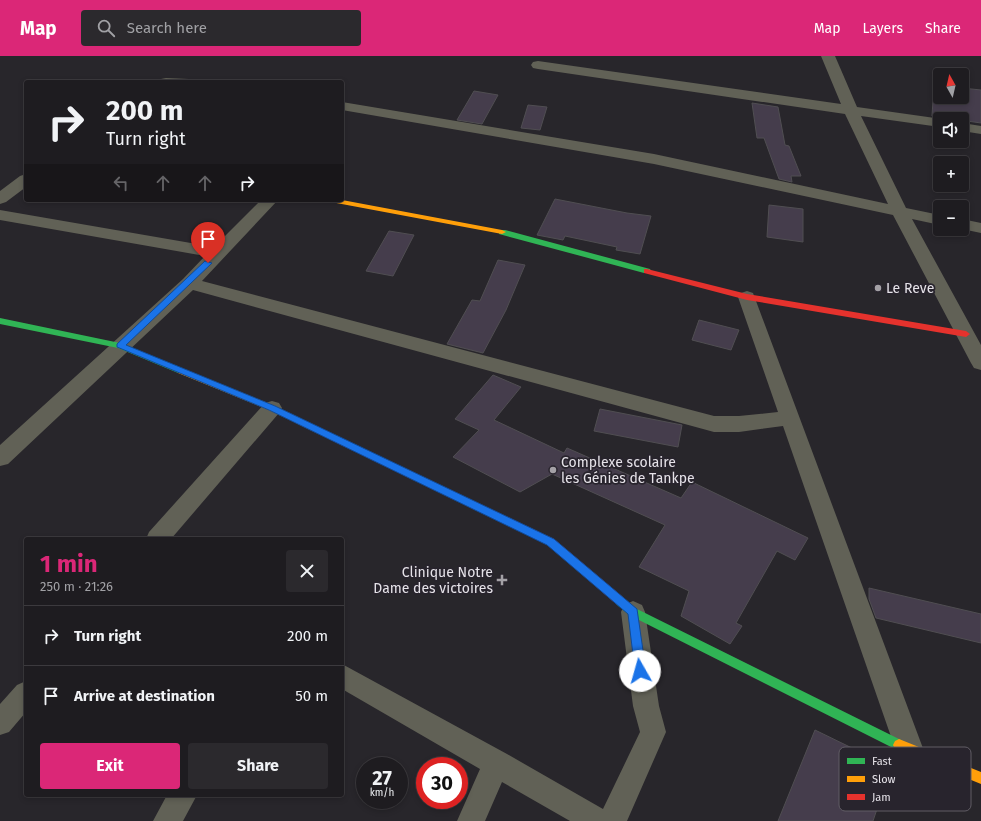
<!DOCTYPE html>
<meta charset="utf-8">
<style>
:root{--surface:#1e1c20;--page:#2b292d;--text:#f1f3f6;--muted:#a1a1a5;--line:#3c3a3e;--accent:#db2777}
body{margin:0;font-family:"Fira Sans",sans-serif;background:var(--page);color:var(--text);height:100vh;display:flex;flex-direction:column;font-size:15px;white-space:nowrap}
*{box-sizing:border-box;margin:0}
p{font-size:13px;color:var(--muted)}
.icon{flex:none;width:22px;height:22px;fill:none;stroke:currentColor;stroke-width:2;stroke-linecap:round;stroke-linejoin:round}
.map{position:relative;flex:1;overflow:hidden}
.drawer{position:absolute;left:24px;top:481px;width:320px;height:260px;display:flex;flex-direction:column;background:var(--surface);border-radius:4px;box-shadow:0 2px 6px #0003,0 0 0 1px var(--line)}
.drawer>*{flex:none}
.top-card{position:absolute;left:24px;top:24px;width:320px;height:122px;border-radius:4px;box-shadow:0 2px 6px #0003,0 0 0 1px var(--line);background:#1e1c20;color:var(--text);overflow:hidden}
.needle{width:26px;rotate:352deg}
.tools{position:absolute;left:933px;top:12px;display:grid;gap:8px}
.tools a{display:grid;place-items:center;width:36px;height:36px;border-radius:4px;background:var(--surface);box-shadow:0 2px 6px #0003,0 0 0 1px var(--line);font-size:20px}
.speed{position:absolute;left:356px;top:701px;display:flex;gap:8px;font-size:20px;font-weight:700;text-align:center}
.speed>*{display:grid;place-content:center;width:52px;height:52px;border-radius:50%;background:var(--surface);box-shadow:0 2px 6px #0003,0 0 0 1px var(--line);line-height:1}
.speed small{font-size:10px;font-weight:400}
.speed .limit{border:6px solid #d22;background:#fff;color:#111}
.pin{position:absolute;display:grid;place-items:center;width:34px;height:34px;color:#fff;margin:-41px -17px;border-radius:50% 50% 50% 0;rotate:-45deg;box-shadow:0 0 4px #0007}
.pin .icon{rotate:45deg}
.me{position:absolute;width:44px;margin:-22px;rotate:353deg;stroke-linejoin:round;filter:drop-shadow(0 0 3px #0008)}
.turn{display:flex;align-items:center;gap:14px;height:84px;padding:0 16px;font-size:18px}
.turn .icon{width:52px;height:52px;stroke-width:2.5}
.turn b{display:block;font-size:28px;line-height:34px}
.lanes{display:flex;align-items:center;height:38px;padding:0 16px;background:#0003;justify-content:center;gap:20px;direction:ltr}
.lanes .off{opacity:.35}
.round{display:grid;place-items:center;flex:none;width:42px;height:42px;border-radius:4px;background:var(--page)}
.head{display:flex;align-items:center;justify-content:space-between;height:68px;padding:0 16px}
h1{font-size:24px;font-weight:700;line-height:30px;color:var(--accent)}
.action{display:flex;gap:8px;margin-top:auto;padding:8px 16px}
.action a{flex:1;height:46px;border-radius:4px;background:var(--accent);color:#fff;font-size:16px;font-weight:700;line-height:46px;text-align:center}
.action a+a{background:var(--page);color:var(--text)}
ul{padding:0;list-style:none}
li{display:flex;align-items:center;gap:12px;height:60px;padding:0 16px;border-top:1px solid var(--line)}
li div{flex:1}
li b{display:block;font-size:15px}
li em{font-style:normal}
header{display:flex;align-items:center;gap:24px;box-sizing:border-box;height:56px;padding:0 20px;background:var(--accent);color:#fff}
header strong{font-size:19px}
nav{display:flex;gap:22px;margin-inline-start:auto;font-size:14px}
.search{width:280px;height:36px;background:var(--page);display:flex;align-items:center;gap:10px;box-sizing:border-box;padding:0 14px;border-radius:4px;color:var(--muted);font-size:15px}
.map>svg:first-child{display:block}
.building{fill:#453d4c;stroke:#504e52}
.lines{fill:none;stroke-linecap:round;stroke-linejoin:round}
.street{fill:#616156;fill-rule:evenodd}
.fast{fill:#30b455;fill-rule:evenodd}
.slow{fill:#ff9f0a;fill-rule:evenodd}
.jam{fill:#e5322d;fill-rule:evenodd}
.route{fill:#1a73e8;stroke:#114b97}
.poi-dot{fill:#a4a1a6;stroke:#28242d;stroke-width:1.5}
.labels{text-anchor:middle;stroke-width:3.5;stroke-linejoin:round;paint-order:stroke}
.poi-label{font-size:14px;fill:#e6e3e9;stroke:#28242d;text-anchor:start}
.key{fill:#28242d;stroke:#615d65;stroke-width:1}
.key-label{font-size:11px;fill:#e6e3e9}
</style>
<header>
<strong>Map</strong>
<div class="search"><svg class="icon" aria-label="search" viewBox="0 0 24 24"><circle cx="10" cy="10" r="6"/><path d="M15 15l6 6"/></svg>Search here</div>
<nav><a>Map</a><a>Layers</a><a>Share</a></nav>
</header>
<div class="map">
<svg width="981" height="765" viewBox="0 0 981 765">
<rect width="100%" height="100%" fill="#28262b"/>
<path class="building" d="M934,28L940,29V41H962V32L981,34V67L932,60Z
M474,35L498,39L482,68L457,64Z
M752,47L778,51L785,89L789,90L801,120H791L792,126L779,123L764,82H757Z
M528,49L547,51L540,74L521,72Z
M555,143L627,157L651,160L640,198L616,194L617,191L565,180L563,184L537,179Z
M769,149L803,153V186L767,181Z
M389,175L414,179L393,220L366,215Z
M498,204L525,209L506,254L483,297L447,288L472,244L480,245Z
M699,264L739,274L731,294L692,284Z
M493,319L521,331L494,364L564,397L567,392L681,442L692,426L808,482L795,504L777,495L736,567L742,570L730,588L681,560L689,535L639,511L665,469L552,418L520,436L453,401L479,374L455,363Z
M600,353L682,369L678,391L594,375Z
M869,532L981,558V587L876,562L869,543Z
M815,674L891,711L873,765H778Z"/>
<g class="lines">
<path class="street" d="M821,0H835L857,51L942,63H940V71L861,60L906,152L940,159V169L912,163L981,289V314L974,312L971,307L893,159L654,108L342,54V46L654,98L888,148L845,58L538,13L533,12L531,9L533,6L538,5L841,48Z
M166,22L189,23L191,26H159L161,23Z
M962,67L981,70V78L962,75Z
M26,118V131L6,146L0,148V135L20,120Z
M261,144H278L202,225L714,360H739L778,356L738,241L741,237L747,235L753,237L924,695L920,704L910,708L900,704L896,695L783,370L739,376H714L193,234L8,408L0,410V389L183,223L205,200L0,164V154L214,191Z
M962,163L981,167V177L962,173Z
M272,345L279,347L282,352L279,357L171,483H146L149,476L265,347Z
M633,545L642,549L645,556L659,650L666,676L627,765H570L502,726L485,765H457L480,713L342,633V608L507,698L603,753L640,676L633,650L621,556L624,549Z
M26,625V656L9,676L0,679V648L17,629Z
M167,739H197L183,765H153Z"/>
<path class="fast" d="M499,174H505L650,213L651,215L647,217H644L499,178Z
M0,262L120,287L184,313L185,315L184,317H178L118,292L0,268Z
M620,541L637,553L903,685L905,689L903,693L899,695L895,693L629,559L616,548L615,545L616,542Z"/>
<path class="slow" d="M327,144H342L502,174L506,176L502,178L331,146Z
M181,312L275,350L339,381L341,383L339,385H333L269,354L178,317L177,315L178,313Z
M899,683L981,716V728L895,693L893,689L895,685Z"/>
<path class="jam" d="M644,213H647L747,238L966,275L970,278L966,281L747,244L644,217Z
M336,380L554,483L624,542L625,545L624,548L620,549L616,548L548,489L333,385L331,383L333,381Z"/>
</g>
<path class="route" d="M205,205L212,207L126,289L275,350L554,483L637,553L646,615L644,619L640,620L636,619L635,615L628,558L547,489L269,354L117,291V288Z"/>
<g class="poi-dot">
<circle cx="878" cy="232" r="4"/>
<circle cx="553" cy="414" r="4"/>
<path d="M500 518h4v4h4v4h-4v4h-4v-4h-4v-4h4z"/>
</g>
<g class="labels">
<g class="poi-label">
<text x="886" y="237">Le Reve</text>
<text x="561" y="411">Complexe scolaire<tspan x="561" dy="16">les Génies de Tankpe</tspan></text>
<text x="493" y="521" text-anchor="end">Clinique Notre<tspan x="493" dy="16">Dame des victoires</tspan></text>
</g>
</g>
<rect x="839" y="691" width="132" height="64" rx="6" class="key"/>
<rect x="847" y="702" width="18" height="6" fill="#30b455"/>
<rect x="847" y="720" width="18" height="6" fill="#ff9f0a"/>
<rect x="847" y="738" width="18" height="6" fill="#e5322d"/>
<g class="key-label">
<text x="872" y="709">Fast</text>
<text x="872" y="727">Slow</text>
<text x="872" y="745">Jam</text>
</g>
</svg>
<div class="tools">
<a><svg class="needle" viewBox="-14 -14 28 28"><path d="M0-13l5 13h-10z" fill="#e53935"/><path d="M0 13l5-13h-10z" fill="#a1a1a5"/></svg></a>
<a><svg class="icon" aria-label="sound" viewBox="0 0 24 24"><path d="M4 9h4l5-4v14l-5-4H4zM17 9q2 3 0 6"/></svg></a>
<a>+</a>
<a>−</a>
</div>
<div class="speed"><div>27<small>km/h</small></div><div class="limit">30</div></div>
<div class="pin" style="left:208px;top:207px;background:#d93025"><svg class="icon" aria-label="arrive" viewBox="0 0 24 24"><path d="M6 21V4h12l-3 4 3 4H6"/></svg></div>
<svg class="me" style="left:640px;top:615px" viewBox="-20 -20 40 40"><circle r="19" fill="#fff"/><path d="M0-13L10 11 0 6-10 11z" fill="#1a73e8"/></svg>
<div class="top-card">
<div class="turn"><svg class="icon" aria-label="right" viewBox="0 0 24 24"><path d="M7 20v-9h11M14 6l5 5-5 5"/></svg><div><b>200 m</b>Turn right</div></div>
<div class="lanes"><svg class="icon off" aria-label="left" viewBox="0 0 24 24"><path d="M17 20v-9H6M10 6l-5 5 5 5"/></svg><svg class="icon off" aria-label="ahead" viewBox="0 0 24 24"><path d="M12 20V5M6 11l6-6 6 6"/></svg><svg class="icon off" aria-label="ahead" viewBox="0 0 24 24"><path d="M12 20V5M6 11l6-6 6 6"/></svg><svg class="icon" aria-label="right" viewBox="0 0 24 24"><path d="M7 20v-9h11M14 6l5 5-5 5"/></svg></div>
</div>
<section class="drawer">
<div class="head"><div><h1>1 min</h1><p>250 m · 21:26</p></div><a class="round"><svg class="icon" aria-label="close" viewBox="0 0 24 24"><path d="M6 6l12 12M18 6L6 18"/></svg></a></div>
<ul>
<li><svg class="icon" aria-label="right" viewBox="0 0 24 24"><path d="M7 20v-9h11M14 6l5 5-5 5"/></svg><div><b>Turn right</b></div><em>200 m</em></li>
<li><svg class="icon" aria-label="arrive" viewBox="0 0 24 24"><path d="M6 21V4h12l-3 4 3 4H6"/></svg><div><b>Arrive at destination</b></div><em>50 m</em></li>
</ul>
<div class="action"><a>Exit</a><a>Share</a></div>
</section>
</div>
